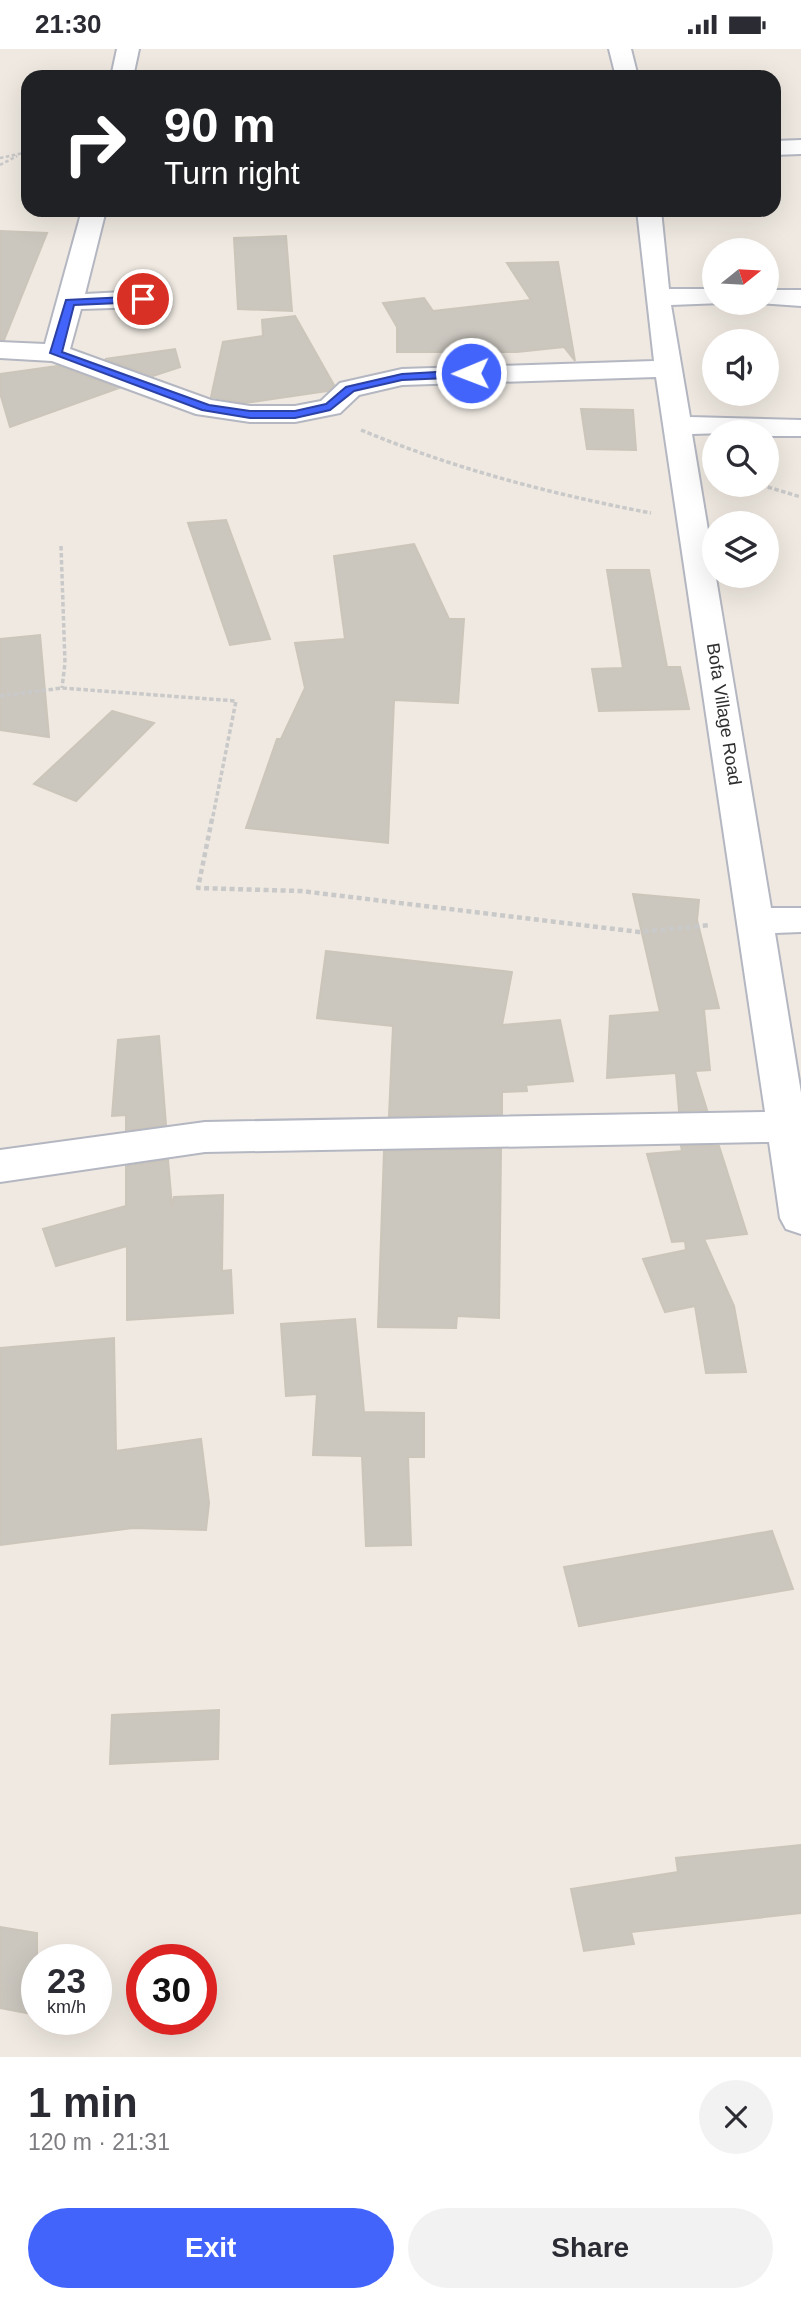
<!DOCTYPE html>
<meta charset="utf-8">
<style>
:root{--surface:#fff;--page:#f2f2f3;--text:#2b2b33;--muted:#7c7c81;--accent:#4264fb}
body{margin:0;font-family:Arial,sans-serif;background:var(--page);color:var(--text);height:100vh;display:flex;flex-direction:column;font-size:26px;white-space:nowrap}
*{box-sizing:border-box;margin:0}
p{font-size:23px;color:var(--muted)}
.icon{flex:none;width:38px;height:38px;fill:none;stroke:currentColor;stroke-width:2;stroke-linecap:round;stroke-linejoin:round}
.map{position:relative;height:2008px;overflow:hidden}
.details{display:flex;flex-direction:column;background:var(--surface);flex:1}
.details>*{flex:none}
.hud{position:absolute;left:21px;top:21px;width:760px;height:147px;border-radius:21px;box-shadow:0 7px 28px #0002;background:#202124;color:#fff;overflow:hidden}
.needle{width:46px;rotate:72deg}
.controls{position:absolute;left:702px;top:189px;display:grid;gap:14px}
.controls a{display:grid;place-items:center;width:77px;height:77px;border-radius:50%;background:var(--surface);box-shadow:0 7px 28px #0002;font-size:35px}
.speed{position:absolute;left:21px;top:1895px;display:flex;gap:14px;font-size:35px;font-weight:700;text-align:center}
.speed>*{display:grid;place-content:center;width:91px;height:91px;border-radius:50%;background:var(--surface);box-shadow:0 7px 28px #0002;line-height:1}
.speed small{font-size:18px;font-weight:400}
.speed .limit{border:10px solid #d22;background:#fff;color:#111}
.pin{position:absolute;display:grid;place-items:center;width:60px;height:60px;color:#fff;margin:-30px;border:4px solid #fff;border-radius:50%;box-shadow:0 2px 7px #0007}
.me{position:absolute;width:77px;margin:-38px;rotate:269deg;stroke-linejoin:round;filter:drop-shadow(0 0 5px #0008)}
.turn{display:flex;align-items:center;gap:24px;height:147px;padding:0 28px;font-size:32px}
.turn .icon{width:91px;height:91px;stroke-width:2.5}
.turn b{display:block;font-size:49px;line-height:60px}
.round{display:grid;place-items:center;flex:none;width:74px;height:74px;border-radius:37px;background:var(--page)}
.head{display:flex;align-items:center;justify-content:space-between;height:119px;padding:0 28px}
h1{font-size:42px;font-weight:700;line-height:52px}
.cta{display:flex;gap:14px;margin-top:auto;padding:14px 28px}
.cta a{flex:1;height:80px;border-radius:42px;background:var(--accent);color:#fff;font-size:28px;font-weight:700;line-height:80px;text-align:center}
.cta a+a{background:var(--page);color:var(--text)}
.status{display:flex;justify-content:space-between;align-items:center;height:49px;padding:0 35px;background:var(--surface);direction:ltr}
.status svg{height:19px;fill:currentColor}
.map>svg:first-child{display:block}
.building{fill:#cbc7bf;stroke:#cbc5ba;stroke-width:2}
.lines{fill:none;stroke-linecap:round;stroke-linejoin:round}
.minor-casing{stroke:#b4b7c1;stroke-width:4}
.path-far2{stroke:#c9c9c9;stroke-width:2.5;stroke-dasharray:3.5 2.5;stroke-linecap:butt}
.path-far1{stroke:#c9c9c9;stroke-width:3.5;stroke-dasharray:4.5 2.5;stroke-linecap:butt}
.path{stroke:#c9c9c9;stroke-width:4.5;stroke-dasharray:5 3.5;stroke-linecap:butt}
.minor{fill:#fff;fill-rule:evenodd}
.route{fill:#4264fb;stroke:#2b41a3;stroke-width:2}
.labels{text-anchor:middle;stroke-width:5;stroke-linejoin:round;paint-order:stroke}
.street-label{font-size:18px;fill:#2e2e2e;stroke:#fff}
</style>
<div class="status"><b>21:30</b><svg viewBox="0 0 49 12"><path d="M0 12V9h3v3zM5 12V6h3v6zM10 12V3h3v9zM15 12V0h3v12zM26 1h20v11H26zM47 4h2v5h-2z"/></svg></div>
<div class="map">
<svg width="801" height="2008" viewBox="0 0 801 2008">
<rect width="100%" height="100%" fill="#efe9e1"/>
<path class="building" d="M0,182L47,184L4,291L0,290Z
M286,187L292,262L238,260L234,189Z
M558,213L575,312L564,298L517,303H397V278L383,254L424,249L433,262L531,251L507,214Z
M295,267L334,336L327,342L245,354L211,348L223,293L263,287L262,271Z
M175,300L180,318L153,327L105,310Z
M57,317L119,339L10,378L0,344V325Z
M581,360L633,361L636,401L587,400Z
M226,471L270,590L230,596L188,474Z
M414,495L449,570H464L458,654L394,651L388,794L246,779L277,690H281L305,639L295,594L345,590L334,507Z
M607,521H649L667,618H680L689,660L599,662L592,620L623,619Z
M40,586L49,688L0,681V590Z
M112,662L154,674L76,752L34,735Z
M633,845L699,851L697,871L719,959L704,960L710,1021L695,1022L707,1061L679,1062L676,1024L607,1029L610,967L660,963Z
M326,902L512,923L502,976L560,971L573,1032L526,1036L527,1042L502,1043V1065L389,1067L393,977L317,969Z
M159,987L166,1076L126,1081V1066L112,1067L118,991Z
M681,1097H719L747,1185L704,1190L734,1257L746,1323L706,1324L695,1257L665,1263L643,1210L686,1201L685,1192L672,1193L647,1105L682,1102Z
M501,1100L499,1269L457,1267L456,1279L378,1278L384,1102Z
M168,1111L172,1157L174,1148L223,1146L222,1222L231,1221L233,1264L127,1271V1197L56,1217L43,1180L126,1157V1117Z
M355,1270L364,1363L424,1364V1408H408L411,1496L366,1497L362,1407L313,1406L317,1345L286,1347L281,1275Z
M114,1289L116,1402L201,1390L209,1454L206,1481L133,1479L0,1496V1299Z
M772,1482L793,1540L579,1577L564,1518Z
M219,1661L218,1710L110,1715L112,1666Z
M801,1796V1864L631,1883L634,1895L584,1902L571,1840L678,1823L676,1809Z
M0,1878L37,1884V1966L0,1959Z"/>
<g class="lines">
<defs>
<path id="minor" d="M117,0H139L133,28H111Z
M609,0H631L638,28H616Z
M801,91V105L774,106V92Z
M82,161H106L85,245L143,242L152,245L156,250L152,255L143,258L81,260L70,300L211,351L250,357H295L321,352L340,334L402,320L654,312L637,161H661L669,240H714V254H722L671,256L690,368L801,371V387H766V383L692,385L771,859H801V883L775,884L801,1044V1185L786,1180L780,1169L769,1093L205,1103L0,1133V1101L205,1073L765,1063L656,328L402,336L359,346L340,364L295,373H250L196,365L52,312L0,309V293L45,295Z
M766,241H801V257L757,254H766Z"/>
</defs>
<use href="#minor" class="minor-casing"/>
<path class="path-far2" d="M0,109L28,103
M0,116L17,107"/>
<path class="path-far1" d="M361,381C455,420 551,445 651,464
M761,436L801,448
M61,497L65,614L62,639
M0,647L62,639L236,652L212,772"/>
<path class="path" d="M212,770L198,839L301,842L639,883L711,876"/>
<use href="#minor" class="minor"/>
</g>
<path class="route" d="M147,247V252L143,253L74,256L62,303L209,356L250,362H295L326,355L346,338L402,325L471,321L477,324L471,328L402,331L354,342L330,361L295,369H250L202,361L50,304L66,251Z"/>
<g class="labels">
<g class="street-label">
<text transform="translate(724 665) rotate(81)" y="6">Bofa Village Road</text>
</g>
</g>
</svg>
<div class="controls">
<a><svg class="needle" viewBox="-14 -14 28 28"><path d="M0-13l5 13h-10z" fill="#e53935"/><path d="M0 13l5-13h-10z" fill="#7c7c81"/></svg></a>
<a><svg class="icon" aria-label="sound" viewBox="0 0 24 24"><path d="M4 9h4l5-4v14l-5-4H4zM17 9q2 3 0 6"/></svg></a>
<a><svg class="icon" aria-label="search" viewBox="0 0 24 24"><circle cx="10" cy="10" r="6"/><path d="M15 15l6 6"/></svg></a>
<a><svg class="icon" aria-label="layers" viewBox="0 0 24 24"><path d="M12 4l9 5-9 5-9-5zM3 14l9 5 9-5"/></svg></a>
</div>
<div class="speed"><div>23<small>km/h</small></div><div class="limit">30</div></div>
<div class="pin" style="left:143px;top:250px;background:#d93025"><svg class="icon" aria-label="arrive" viewBox="0 0 24 24"><path d="M6 21V4h12l-3 4 3 4H6"/></svg></div>
<svg class="me" style="left:471px;top:324px" viewBox="-20 -20 40 40"><circle r="17" fill="#4264fb" stroke="#fff" stroke-width="3"/><path d="M0-11L8 9 0 5-8 9z" fill="#fff"/></svg>
<div class="hud">
<div class="turn"><svg class="icon" aria-label="right" viewBox="0 0 24 24"><path d="M7 20v-9h11M14 6l5 5-5 5"/></svg><div><b>90 m</b>Turn right</div></div>
</div>
</div>
<section class="details">
<div class="head"><div><h1>1 min</h1><p>120 m · 21:31</p></div><a class="round"><svg class="icon" aria-label="close" viewBox="0 0 24 24"><path d="M6 6l12 12M18 6L6 18"/></svg></a></div>
<div class="cta"><a>Exit</a><a>Share</a></div>
</section>
